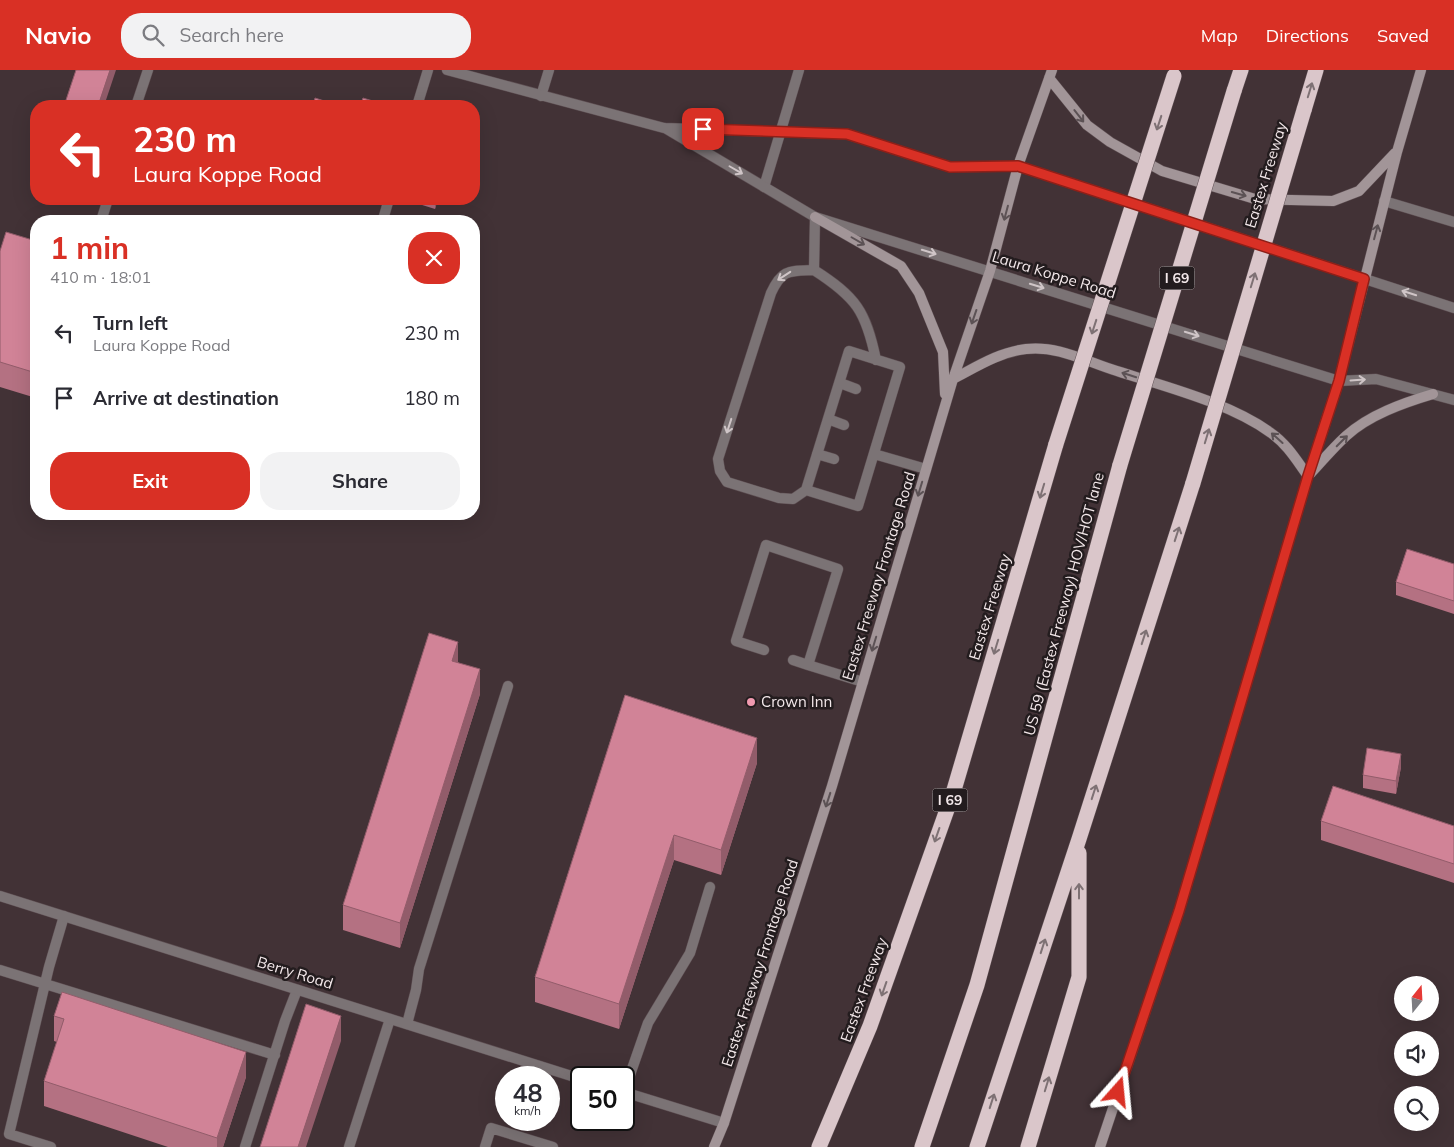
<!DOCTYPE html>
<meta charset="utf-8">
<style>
:root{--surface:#fff;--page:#f2f2f3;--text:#2b2b33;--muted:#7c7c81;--accent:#d93025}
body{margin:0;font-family:Mulish,sans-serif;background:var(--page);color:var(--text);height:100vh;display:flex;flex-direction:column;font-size:19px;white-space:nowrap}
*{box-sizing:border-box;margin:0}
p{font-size:16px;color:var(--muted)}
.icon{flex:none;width:28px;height:28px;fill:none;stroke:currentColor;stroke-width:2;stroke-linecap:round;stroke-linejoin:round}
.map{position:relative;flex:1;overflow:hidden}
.side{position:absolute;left:30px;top:145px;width:450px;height:305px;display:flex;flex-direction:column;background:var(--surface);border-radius:20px;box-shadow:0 5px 20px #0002}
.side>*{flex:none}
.guide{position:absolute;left:30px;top:30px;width:450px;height:105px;border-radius:20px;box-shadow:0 5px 20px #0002;background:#d93025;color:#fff;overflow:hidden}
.needle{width:32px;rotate:18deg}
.buttons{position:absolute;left:1394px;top:906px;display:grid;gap:10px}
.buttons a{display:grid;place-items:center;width:45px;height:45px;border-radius:50%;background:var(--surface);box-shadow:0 5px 20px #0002;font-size:25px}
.speed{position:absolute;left:495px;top:996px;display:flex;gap:10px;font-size:25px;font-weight:700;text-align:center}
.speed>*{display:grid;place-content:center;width:65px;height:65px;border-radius:50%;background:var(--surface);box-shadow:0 5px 20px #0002;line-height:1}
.speed small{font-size:12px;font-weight:400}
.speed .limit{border:2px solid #111;border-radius:8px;background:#fff;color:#111}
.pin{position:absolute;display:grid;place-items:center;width:42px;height:42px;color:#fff;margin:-21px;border-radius:10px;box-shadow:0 2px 8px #0006}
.me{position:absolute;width:55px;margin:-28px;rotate:18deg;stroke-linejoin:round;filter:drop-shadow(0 0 4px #0008)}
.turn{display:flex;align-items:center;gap:18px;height:105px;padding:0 20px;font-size:22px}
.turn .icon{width:65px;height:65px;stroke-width:2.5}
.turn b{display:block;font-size:35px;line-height:42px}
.round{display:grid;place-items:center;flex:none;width:52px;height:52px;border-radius:20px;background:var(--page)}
.overview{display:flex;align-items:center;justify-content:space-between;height:85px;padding:0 20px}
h1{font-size:30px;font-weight:700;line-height:38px;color:var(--accent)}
.primary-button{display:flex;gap:10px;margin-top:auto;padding:10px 20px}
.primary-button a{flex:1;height:58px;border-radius:20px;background:var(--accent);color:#fff;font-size:20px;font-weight:700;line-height:58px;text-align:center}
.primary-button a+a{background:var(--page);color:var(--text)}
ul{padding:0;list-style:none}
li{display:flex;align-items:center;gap:15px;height:65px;padding:0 20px}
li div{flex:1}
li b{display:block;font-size:19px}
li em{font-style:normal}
header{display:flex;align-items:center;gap:30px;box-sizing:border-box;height:70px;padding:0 25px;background:var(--accent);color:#fff}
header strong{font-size:24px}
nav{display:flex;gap:28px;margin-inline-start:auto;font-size:18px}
.search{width:350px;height:45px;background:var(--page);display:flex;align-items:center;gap:12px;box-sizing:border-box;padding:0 18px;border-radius:20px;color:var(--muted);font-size:19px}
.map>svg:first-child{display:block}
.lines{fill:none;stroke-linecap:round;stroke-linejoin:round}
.service-casing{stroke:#5e4f53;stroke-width:11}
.minor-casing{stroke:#5e4f53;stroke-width:11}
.tertiary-casing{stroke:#5e4f53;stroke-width:11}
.secondary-casing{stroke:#5e4f53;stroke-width:11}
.motorway-casing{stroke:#5e4f53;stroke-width:16}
.service{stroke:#7b7375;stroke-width:10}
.minor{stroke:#7b7375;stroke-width:10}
.tertiary{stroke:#7b7375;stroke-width:10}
.secondary{stroke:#a29598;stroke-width:10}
.motorway{stroke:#dac6ca;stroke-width:15}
.motorway-bridge-casing{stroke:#5e4f53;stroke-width:16;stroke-linecap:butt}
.motorway-bridge{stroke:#dac6ca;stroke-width:15}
.wall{fill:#b47182}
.shaded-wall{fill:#925c6a}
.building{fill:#d18397;stroke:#925c6a}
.oneway{stroke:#7e7174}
.oneway2{stroke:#5c5255}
.oneway3{stroke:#cfc5c7}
.route-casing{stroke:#8d1f18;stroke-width:12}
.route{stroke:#d93025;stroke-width:9}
.poi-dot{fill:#f19ab0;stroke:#231c1e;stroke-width:2}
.labels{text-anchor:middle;stroke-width:5;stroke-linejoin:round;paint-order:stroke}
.shield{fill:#231c1e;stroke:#b5abad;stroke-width:1}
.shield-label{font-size:14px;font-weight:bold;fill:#f3e8ea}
.street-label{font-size:15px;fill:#f3e8ea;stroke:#231c1e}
.poi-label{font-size:15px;fill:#f3e8ea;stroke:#231c1e;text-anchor:start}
</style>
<header>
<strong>Navio</strong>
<div class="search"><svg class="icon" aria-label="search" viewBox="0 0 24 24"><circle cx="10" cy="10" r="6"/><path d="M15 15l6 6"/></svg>Search here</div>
<nav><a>Map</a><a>Directions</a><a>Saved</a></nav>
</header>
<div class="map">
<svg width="1454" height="1077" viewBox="0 0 1454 1077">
<rect width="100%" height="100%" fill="#423236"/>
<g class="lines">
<defs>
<path id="service" d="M541,26L549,0
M136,36L148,0
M417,36L428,0
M1384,131L1454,152
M384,146L389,129
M101,151L108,129
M814,200C856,227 866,241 876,290
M840,313L856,319
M828,349L844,355
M817,384L834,389
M874,384L926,399
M806,420L858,436L900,297L849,281L806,420L793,429L779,428L727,412L720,401L718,389L771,223C782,199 789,201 814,200L815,147
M764,580L736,571L766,475L838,499L808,595L863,612
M793,590L808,595
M0,900L275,985
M407,954L416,920L419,899L508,616
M624,1022L648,953L690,883L710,817
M51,1077L9,1064L49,897L64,846
M245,1077L285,951L297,920
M349,1077L390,949
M485,1077L491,1058L553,1077"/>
<path id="minor" d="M764,117L799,0
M0,826L581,1009
M624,1022L724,1053"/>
<path id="tertiary" d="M447,0L664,58L847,64L950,97L1018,96L1454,238
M665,58L815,147L1339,311L1376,309L1454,330"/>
<path id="secondary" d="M1049,8L1087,55L1110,72L1162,101L1255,129L1333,131L1359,121L1395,83
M815,147L901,196L919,223L943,282L945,324
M953,309C976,297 999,282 1026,279C1058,275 1087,292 1117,301C1166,317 1230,333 1271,363C1287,374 1297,391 1308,406
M1311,403C1322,391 1333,378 1346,366C1369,345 1403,333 1433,324
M714,1077L724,1053L832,716L953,309L990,201L1018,96L1052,0
M1100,1077L1179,841L1308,406L1339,311L1397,82L1421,0"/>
<path id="motorway" d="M1234,21L1241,0
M1304,40L1316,0
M819,1077L870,956L954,720L1056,374
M922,1077L977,915L1120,395
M977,1077L1079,769L1193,413
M1028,1077L1079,907V783"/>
</defs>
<use href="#service" class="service-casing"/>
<use href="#minor" class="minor-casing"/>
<use href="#tertiary" class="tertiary-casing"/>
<use href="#secondary" class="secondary-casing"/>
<use href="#motorway" class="motorway-casing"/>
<use href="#service" class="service"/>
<use href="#minor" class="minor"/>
<use href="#tertiary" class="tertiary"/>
<use href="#secondary" class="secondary"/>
<use href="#motorway" class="motorway"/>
<defs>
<path id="motorway-bridge" d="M1056,374L1174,6
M1120,395L1234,21
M1193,413L1304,40"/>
</defs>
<use href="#motorway-bridge" class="motorway-bridge-casing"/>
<use href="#motorway-bridge" class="motorway-bridge"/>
</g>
<path class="wall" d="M403,129H438L435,139Z
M36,171V328L0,317V181Z
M1454,494V544L1396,525V512Z
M458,592L480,624L400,878L343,860V835Z
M625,625L757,693L721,805L674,790L619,959L535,932V907Z
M1401,697L1396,724L1363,718V705Z
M1321,751L1454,756V813L1321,770Z
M54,946L246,1007L223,1077H168L44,1036V1011L57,972L54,971Z"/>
<path class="shaded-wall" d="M110,0H116L104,36H98Z
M435,129H438L435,139Z
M458,572V597L452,591Z
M480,599V624L400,878V853Z
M757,668V693L721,805V780Z
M1401,684V697L1396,724V711Z
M674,765V790L619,959V934Z
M341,946V971L306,1077H298Z
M246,982V1007L223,1077H217V1068Z"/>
<path class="building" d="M76,0H110L98,36H64Z
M315,28L340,36H313Z
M363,28L389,36H360Z
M6,162L36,171V303L0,292V181Z
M1407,479L1454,494V531L1396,512Z
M429,563L458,572L452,591L480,599L400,853L343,835Z
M625,625L757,668L721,780L674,765L619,934L535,907Z
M1367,678L1401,684L1396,711L1363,705Z
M1333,716L1454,756V794L1321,751Z
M62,922L246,982L217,1068L44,1011L64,949L54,946Z
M306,934L341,946L298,1077H260Z"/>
<defs><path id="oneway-shaft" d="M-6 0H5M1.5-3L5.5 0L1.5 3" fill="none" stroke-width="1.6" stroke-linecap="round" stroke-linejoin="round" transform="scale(1.25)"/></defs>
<g class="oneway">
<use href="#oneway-shaft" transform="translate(1310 20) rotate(-73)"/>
<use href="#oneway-shaft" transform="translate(1159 53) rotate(108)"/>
<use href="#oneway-shaft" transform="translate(1253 210) rotate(-73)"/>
<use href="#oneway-shaft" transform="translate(1094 257) rotate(108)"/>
<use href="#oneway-shaft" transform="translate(1207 366) rotate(-73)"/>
<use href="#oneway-shaft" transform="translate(1042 421) rotate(107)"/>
<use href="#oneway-shaft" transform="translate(1177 464) rotate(-72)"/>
<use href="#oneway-shaft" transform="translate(1144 567) rotate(-72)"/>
<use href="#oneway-shaft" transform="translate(996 577) rotate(107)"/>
<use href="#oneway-shaft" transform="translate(1094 722) rotate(-72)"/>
<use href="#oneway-shaft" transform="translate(937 765) rotate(109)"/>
<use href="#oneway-shaft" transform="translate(1079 821) rotate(-90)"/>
<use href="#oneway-shaft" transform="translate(1043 876) rotate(-72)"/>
<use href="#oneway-shaft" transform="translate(884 919) rotate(109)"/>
<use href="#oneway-shaft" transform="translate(1047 1014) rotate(-73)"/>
<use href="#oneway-shaft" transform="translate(992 1031) rotate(-72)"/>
</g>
<g class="oneway2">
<use href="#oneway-shaft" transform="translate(1079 46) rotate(52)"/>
<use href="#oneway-shaft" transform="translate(1239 124) rotate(16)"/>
<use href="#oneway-shaft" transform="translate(1006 143) rotate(105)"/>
<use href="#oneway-shaft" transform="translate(1376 162) rotate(-75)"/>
<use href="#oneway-shaft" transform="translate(858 171) rotate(30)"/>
<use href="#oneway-shaft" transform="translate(974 247) rotate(109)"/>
<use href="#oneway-shaft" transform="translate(1129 305) rotate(-162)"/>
<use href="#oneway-shaft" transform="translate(1277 368) rotate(-138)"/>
<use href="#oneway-shaft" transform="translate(1342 371) rotate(-45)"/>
<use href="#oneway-shaft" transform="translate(920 419) rotate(107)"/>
<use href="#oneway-shaft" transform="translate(874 574) rotate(107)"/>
<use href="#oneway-shaft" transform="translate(828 730) rotate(108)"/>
</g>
<g class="oneway3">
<use href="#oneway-shaft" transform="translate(736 100) rotate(30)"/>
<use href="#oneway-shaft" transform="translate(929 182) rotate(17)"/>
<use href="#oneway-shaft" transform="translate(784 206) rotate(147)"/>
<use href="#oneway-shaft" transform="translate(1037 216) rotate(17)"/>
<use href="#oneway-shaft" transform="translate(1409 223) rotate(-162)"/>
<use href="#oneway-shaft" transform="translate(1192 264) rotate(17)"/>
<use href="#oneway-shaft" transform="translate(1358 310) rotate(-4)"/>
<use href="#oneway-shaft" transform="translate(729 356) rotate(108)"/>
</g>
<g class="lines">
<defs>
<path id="route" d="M703,59L847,64L950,97L1018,96L1364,209L1339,311L1308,406L1179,841L1118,1022"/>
</defs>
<use href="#route" class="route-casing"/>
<use href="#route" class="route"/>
</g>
<circle class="poi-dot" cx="751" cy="632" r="5"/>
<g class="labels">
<g class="shield">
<rect x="1159.5" y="196.5" width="35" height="23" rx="4"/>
<rect x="932.5" y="718.5" width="35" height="23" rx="4"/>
</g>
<g class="shield-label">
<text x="1177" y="213">I 69</text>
<text x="950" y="735">I 69</text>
</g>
<g class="street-label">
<text transform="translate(1266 105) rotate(-73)" y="5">Eastex Freeway</text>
<text transform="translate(1054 205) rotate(17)" y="5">Laura Koppe Road</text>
<text transform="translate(879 506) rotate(-73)" y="5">Eastex Freeway Frontage Road</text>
<text transform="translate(1064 534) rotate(-75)" y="5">US 59 (Eastex Freeway) HOV/HOT lane</text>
<text transform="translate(990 537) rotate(-73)" y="5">Eastex Freeway</text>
<text transform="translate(760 893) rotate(-72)" y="5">Eastex Freeway Frontage Road</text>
<text transform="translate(295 903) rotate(17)" y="5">Berry Road</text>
<text transform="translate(864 920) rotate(-70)" y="5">Eastex Freeway</text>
</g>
<g class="poi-label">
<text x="761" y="637">Crown Inn</text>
</g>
</g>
</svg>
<div class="buttons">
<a><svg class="needle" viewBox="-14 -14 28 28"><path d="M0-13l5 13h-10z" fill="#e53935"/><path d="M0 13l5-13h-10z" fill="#7c7c81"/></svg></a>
<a><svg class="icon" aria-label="sound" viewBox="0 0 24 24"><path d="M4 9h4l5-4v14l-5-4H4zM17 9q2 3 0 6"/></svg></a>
<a><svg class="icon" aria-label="search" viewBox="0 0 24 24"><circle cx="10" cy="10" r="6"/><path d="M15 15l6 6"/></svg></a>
</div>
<div class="speed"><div>48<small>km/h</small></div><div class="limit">50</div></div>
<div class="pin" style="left:703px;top:59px;background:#d93025"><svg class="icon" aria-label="arrive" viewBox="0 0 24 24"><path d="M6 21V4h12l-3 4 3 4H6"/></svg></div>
<svg class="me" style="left:1118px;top:1022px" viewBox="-20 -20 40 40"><path d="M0-17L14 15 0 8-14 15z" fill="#d93025" stroke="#fff" stroke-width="4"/></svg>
<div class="guide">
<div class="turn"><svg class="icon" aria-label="left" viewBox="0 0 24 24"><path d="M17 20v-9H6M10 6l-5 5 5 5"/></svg><div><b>230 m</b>Laura Koppe Road</div></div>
</div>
<section class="side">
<div class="overview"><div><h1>1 min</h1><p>410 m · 18:01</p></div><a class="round" style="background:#d93025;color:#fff"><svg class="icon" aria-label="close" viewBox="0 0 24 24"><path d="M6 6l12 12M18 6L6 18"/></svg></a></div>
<ul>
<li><svg class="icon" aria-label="left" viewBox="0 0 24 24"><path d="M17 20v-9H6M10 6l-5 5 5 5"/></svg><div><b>Turn left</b><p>Laura Koppe Road</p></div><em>230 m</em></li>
<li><svg class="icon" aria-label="arrive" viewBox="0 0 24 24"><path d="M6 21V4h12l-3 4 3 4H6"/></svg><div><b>Arrive at destination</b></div><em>180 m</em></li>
</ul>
<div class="primary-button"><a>Exit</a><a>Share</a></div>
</section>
</div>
